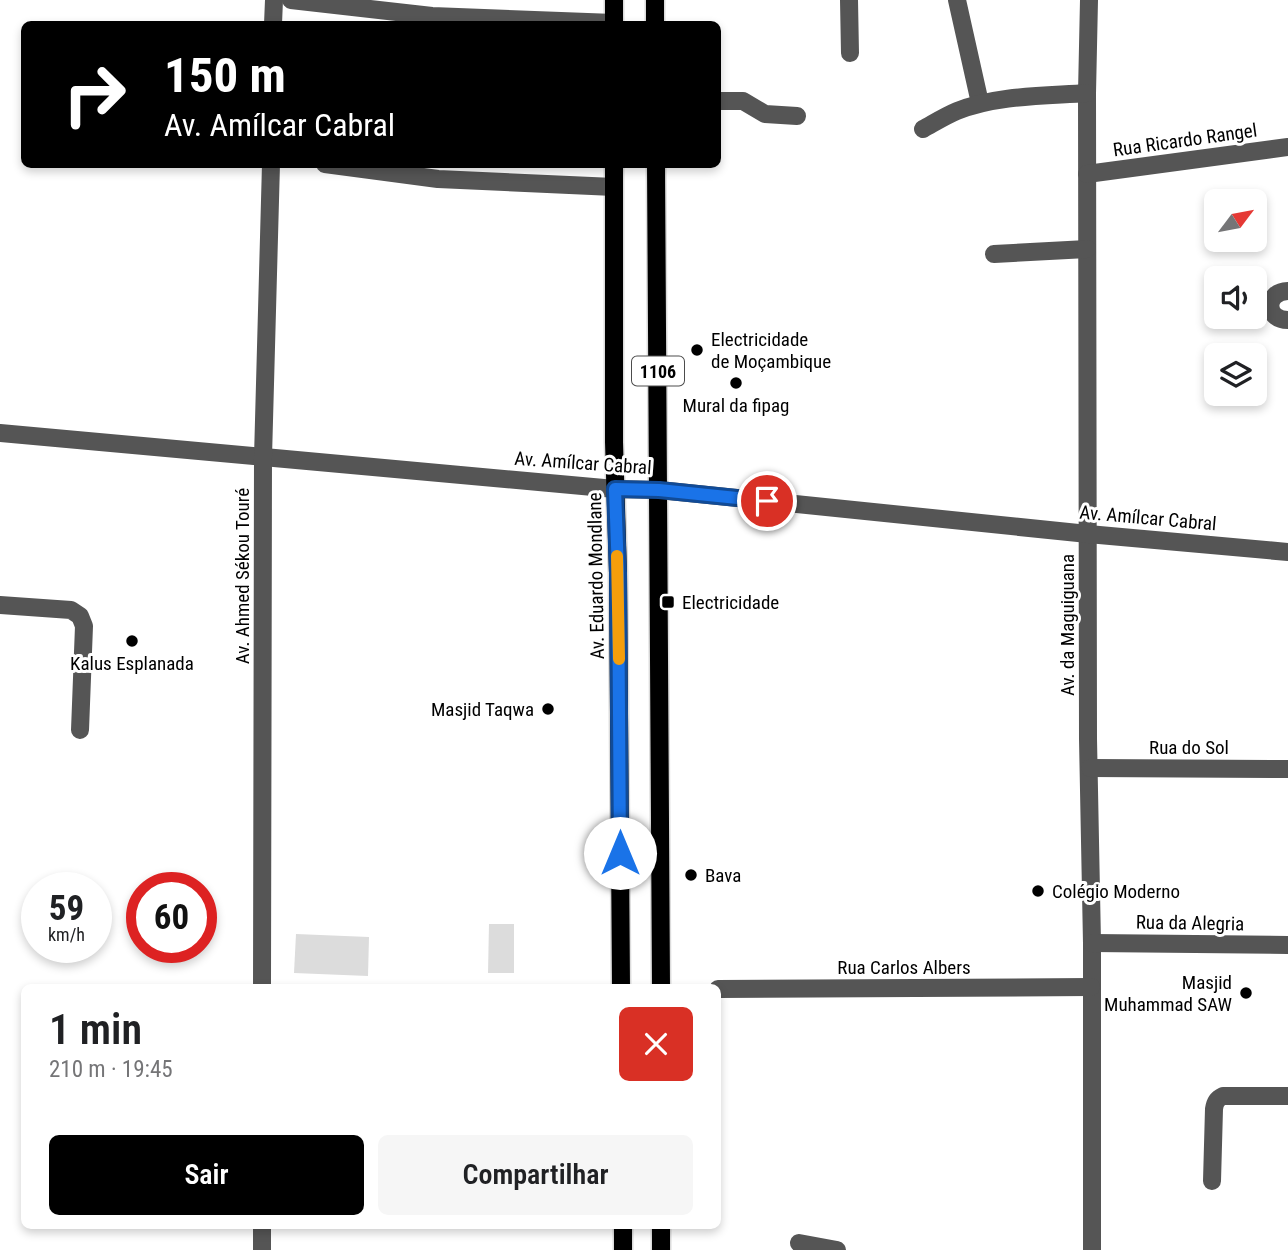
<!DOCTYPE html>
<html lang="pt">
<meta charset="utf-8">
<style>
body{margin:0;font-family:"Roboto Condensed",sans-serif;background:#f6f6f6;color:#202124;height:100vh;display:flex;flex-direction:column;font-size:26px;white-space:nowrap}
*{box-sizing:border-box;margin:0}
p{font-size:23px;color:#757577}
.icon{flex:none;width:38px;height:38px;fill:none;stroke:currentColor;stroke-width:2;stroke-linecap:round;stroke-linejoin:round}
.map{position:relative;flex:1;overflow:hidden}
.sheet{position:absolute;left:21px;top:984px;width:700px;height:245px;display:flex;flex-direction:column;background:#fff;border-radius:10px;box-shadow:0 4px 10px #0003}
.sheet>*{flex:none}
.guide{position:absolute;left:21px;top:21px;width:700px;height:147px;border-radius:10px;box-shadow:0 4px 10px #0003;background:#000;color:#fff;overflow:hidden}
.needle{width:46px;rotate:58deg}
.buttons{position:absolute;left:1204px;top:189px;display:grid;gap:14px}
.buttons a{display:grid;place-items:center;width:63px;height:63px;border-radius:10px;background:#fff;box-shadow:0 4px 10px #0003;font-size:35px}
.speed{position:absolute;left:21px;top:872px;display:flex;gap:14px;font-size:35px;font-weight:700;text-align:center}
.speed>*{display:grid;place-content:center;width:91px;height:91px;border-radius:50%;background:#fff;box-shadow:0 4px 10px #0003;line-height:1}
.speed small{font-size:18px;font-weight:400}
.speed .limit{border:10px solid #d22;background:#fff;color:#111}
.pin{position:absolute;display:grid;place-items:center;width:60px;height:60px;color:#fff;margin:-30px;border:4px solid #fff;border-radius:50%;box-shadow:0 2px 7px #0007}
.me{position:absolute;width:77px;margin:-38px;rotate:0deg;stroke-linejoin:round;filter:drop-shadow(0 0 5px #0008)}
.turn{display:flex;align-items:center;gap:24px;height:147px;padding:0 28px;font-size:32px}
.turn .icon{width:91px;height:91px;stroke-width:2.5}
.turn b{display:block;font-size:49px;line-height:60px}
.round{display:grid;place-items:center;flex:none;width:74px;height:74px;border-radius:10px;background:#f6f6f6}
.summary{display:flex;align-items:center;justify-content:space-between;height:119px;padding:0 28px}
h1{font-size:42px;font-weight:600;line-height:52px}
.primary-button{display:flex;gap:14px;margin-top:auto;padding:14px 28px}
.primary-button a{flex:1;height:80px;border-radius:10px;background:#000;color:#fff;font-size:28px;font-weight:600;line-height:80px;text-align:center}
.primary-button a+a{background:#f6f6f6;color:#202124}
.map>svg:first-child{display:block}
.park{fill:#dcdcdc}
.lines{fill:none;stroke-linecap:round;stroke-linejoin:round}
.major-casing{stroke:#dbdbdb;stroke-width:21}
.minor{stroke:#555;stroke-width:18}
.major{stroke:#000;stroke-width:18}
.route-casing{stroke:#114b97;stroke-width:18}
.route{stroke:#1a73e8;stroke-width:12}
.slow{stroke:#f59e0b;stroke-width:12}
.poi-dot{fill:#000;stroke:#fff;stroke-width:2.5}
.labels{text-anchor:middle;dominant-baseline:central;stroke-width:6;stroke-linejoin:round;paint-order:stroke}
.shield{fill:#fff;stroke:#4c4c4c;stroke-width:2}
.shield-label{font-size:18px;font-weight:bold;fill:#000}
.street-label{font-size:19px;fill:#000;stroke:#fff}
.poi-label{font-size:19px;fill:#000;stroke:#fff;text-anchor:start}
</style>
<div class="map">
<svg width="1288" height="1250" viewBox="0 0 1288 1250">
<rect width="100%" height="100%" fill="#fff"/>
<g class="park">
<polygon points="489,924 514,924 514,973 488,973"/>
<polygon points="296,934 369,937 368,976 294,973"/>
</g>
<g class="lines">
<defs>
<g id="major">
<polyline points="655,0 655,24"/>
<polyline points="614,24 614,0"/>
<polyline points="614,164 614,442 618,573 621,987"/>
<polyline points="656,164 661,987"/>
<polyline points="623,1225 623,1250"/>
<polyline points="661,1250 661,1225"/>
</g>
</defs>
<use href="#major" class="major-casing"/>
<g class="minor">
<polyline points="291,0 432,16 614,23"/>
<polyline points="849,0 850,53"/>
<polyline points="957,0 980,103"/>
<polyline points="1089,0 1087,93 1088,739 1092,943 1092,1250"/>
<polyline points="273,24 274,0"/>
<polyline points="718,101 743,101 765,114 797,116"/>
<path d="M923,129C934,123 945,116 957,111C997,95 1045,96 1087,93"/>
<polyline points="325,164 438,179 614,187"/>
<polyline points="1087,174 1288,147"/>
<polyline points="994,254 1087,249"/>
<path d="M1288,291C1264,292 1265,320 1288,320"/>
<polyline points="0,433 615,489 659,490 1088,534 1288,552"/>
<polyline points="0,605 71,610 80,616 84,626 80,730"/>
<polyline points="1090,768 1288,769"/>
<polyline points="1092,943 1288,945"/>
<polyline points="262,987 263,457 271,164"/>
<polyline points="718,989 1091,987"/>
<path d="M1212,1181L1214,1109C1215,1102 1217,1099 1223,1096H1288"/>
<polyline points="799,1243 837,1250"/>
<polyline points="262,1250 262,1225"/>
</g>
<use href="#major" class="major"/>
</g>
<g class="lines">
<defs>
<polyline id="route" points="620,853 618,573 615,489 659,490 767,501"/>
</defs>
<use href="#route" class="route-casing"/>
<use href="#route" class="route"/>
<polyline class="slow" points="617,556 619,659"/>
</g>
<g class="poi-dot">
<circle cx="697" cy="350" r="7"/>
<circle cx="736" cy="383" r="7"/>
<rect x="661" y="595" width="14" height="14" rx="3.5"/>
<circle cx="132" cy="641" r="7"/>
<circle cx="548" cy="709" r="7"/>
<circle cx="691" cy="875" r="7"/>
<circle cx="1038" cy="891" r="7"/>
<circle cx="1246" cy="993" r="7"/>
</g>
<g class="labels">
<rect class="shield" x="632" y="356.5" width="52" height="29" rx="5"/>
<g class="shield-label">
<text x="658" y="371">1106</text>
</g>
<g class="street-label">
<text transform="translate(1185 140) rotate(-8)">Rua Ricardo Rangel</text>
<text transform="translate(583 463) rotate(4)">Av. Amílcar Cabral</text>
<text transform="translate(1148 518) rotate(5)">Av. Amílcar Cabral</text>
<text transform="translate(242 576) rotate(-90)">Av. Ahmed Sékou Touré</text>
<text transform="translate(596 576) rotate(-91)">Av. Eduardo Mondlane</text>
<text transform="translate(1067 625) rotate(-90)">Av. da Maguiguana</text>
<text x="1189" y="747">Rua do Sol</text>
<text transform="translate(1190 923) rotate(1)">Rua da Alegria</text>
<text x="904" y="967">Rua Carlos Albers</text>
</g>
<g class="poi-label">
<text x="711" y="339">Electricidade<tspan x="711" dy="22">de Moçambique</tspan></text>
<text x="736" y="405" text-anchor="middle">Mural da fipag</text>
<text x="682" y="602">Electricidade</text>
<text x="132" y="663" text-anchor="middle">Kalus Esplanada</text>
<text x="534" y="709" text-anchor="end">Masjid Taqwa</text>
<text x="705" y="875">Bava</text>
<text x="1052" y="891">Colégio Moderno</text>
<text x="1232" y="982" text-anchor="end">Masjid<tspan x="1232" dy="22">Muhammad SAW</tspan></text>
</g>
</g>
</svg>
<div class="buttons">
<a><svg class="needle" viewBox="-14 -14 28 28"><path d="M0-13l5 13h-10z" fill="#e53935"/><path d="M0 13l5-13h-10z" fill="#757577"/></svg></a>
<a><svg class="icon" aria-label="sound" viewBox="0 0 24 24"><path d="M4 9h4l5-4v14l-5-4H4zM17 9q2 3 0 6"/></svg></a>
<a><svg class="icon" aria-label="layers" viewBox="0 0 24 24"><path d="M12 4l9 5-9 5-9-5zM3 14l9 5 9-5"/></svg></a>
</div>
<div class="speed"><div>59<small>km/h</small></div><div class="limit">60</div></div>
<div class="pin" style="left:767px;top:501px;background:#d93025"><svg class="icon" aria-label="arrive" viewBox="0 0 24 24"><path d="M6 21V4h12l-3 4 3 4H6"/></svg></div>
<svg class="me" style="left:620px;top:853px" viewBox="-20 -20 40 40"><circle r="19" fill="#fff"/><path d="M0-13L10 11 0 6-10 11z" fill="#1a73e8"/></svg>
<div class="guide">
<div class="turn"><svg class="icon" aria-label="right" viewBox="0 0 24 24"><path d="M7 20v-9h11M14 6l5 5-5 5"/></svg><div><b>150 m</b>Av. Amílcar Cabral</div></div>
</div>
<section class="sheet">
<div class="summary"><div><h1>1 min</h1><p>210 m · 19:45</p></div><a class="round" style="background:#d93025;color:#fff"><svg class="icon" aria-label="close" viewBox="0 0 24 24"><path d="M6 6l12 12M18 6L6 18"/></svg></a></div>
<div class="primary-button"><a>Sair</a><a>Compartilhar</a></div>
</section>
</div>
